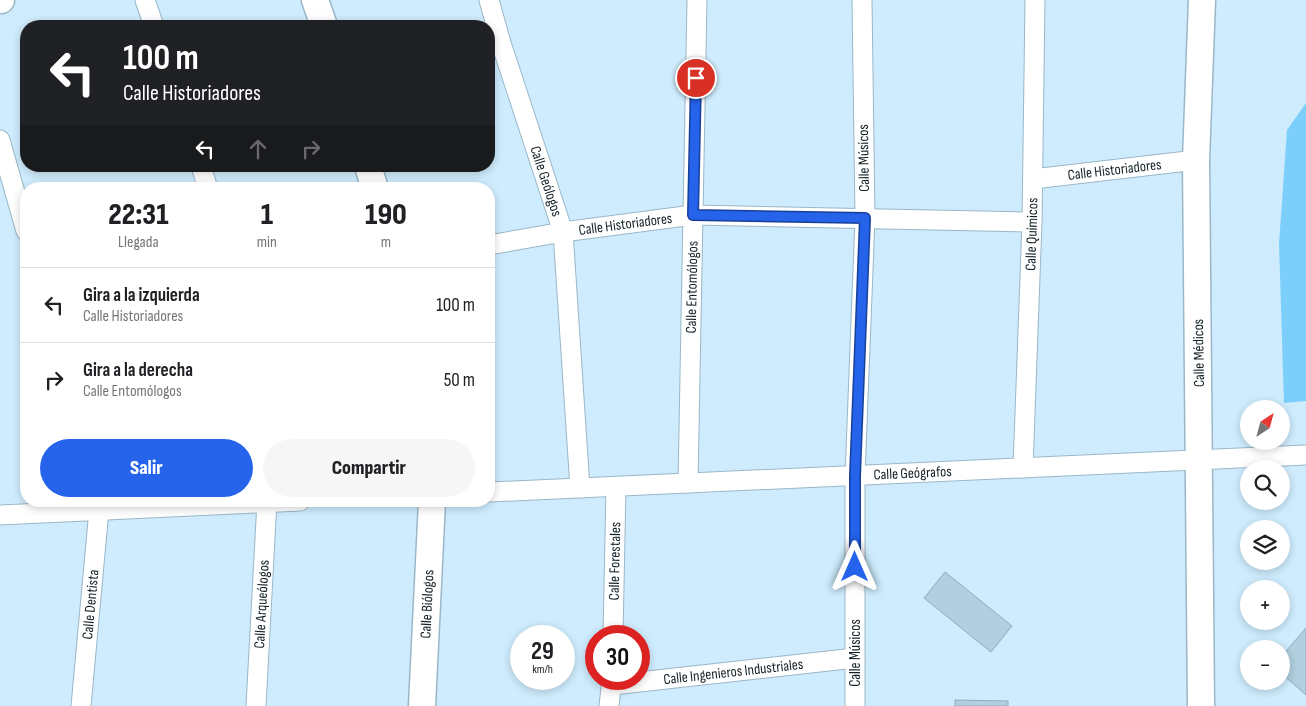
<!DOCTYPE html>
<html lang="es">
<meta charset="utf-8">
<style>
body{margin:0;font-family:"Sofia Sans Condensed",sans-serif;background:#f6f6f6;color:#202124;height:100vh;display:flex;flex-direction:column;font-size:19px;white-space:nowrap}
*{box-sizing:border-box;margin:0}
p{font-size:16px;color:#757577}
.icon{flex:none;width:28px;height:28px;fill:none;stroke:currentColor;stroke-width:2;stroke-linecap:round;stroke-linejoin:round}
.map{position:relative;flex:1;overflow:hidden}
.drawer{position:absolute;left:20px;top:182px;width:475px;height:325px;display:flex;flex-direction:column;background:#fff;border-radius:20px;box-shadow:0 2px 8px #0003}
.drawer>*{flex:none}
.guide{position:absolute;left:20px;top:20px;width:475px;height:152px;border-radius:20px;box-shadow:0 2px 8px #0003;background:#202124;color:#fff;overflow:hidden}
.needle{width:32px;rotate:36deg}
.buttons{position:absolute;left:1240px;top:400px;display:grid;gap:10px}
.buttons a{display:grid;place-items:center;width:50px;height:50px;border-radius:50%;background:#fff;box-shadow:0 2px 8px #0003;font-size:25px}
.speed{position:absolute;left:510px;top:625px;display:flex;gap:10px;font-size:25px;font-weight:700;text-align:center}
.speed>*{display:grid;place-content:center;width:65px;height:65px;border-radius:50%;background:#fff;box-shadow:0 2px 8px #0003;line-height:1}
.speed small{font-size:12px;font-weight:400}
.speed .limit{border:8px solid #d22;background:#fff;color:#111}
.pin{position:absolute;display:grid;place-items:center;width:42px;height:42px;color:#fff;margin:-21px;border:2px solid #fff;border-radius:50%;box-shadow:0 1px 5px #0007}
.me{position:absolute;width:55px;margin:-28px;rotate:0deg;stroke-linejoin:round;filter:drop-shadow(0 0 4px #0008)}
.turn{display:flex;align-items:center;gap:18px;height:105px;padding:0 20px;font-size:22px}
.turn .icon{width:65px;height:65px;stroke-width:2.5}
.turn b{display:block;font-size:35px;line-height:42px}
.lanes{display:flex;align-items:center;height:48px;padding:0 20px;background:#0003;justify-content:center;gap:25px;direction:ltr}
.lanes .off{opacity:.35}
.eta{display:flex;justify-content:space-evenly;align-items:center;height:85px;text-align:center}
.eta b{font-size:30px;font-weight:800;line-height:35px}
.button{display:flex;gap:10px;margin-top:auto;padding:10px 20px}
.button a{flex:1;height:58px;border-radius:30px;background:#2563eb;color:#fff;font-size:20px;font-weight:800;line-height:58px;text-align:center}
.button a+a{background:#f6f6f6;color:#202124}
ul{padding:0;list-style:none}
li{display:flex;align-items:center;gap:15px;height:75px;padding:0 20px;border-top:1px solid #e0e0e0}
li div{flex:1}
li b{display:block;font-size:19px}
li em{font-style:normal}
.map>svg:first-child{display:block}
.green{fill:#7ccffa}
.building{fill:#b1cfdf;stroke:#8facbc}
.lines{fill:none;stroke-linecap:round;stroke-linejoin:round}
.street-casing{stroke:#9ab7c7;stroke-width:21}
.secondary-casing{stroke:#9ab7c7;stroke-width:29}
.street{stroke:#fff;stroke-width:19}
.secondary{stroke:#fff;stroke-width:26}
.route-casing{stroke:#184099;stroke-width:12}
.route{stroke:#2563eb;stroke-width:9}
.labels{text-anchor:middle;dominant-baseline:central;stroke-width:4;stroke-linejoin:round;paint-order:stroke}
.street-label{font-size:15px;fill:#142026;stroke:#fff}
</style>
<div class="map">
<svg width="1306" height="706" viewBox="0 0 1306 706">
<rect width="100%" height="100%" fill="#ceecfd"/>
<polygon class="green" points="1306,103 1306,401 1284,403 1279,244 1287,130"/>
<g class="building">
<polygon points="945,572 1012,626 991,652 924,598"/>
<polygon points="1306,628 1306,695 1281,673 1281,657"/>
<polygon points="955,700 1008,701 1008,706 955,706"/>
</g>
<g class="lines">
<defs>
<g id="street">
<polyline points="145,0 154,26"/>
<path id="s1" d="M489,0L501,43L563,232L580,488"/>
<polyline points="0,140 26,231"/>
<polyline points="201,166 208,189"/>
<path id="s2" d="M1033,179L1196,160"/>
<path id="s3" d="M489,245L563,232L693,215L1032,222"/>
<path id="s4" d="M1023,468L1032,222L1035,0"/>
<path id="s5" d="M688,483L697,0"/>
<path id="s6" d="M489,492L1306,455"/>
<polyline points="0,515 300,501"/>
<path id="s7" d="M613,636L616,487"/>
<path id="s8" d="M612,685L855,658"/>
<path id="s9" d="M81,706L99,510L97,501"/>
<path id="s10" d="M256,706L267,501"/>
<polyline points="609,706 612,679"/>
<polyline points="855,706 855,476 865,218 862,0"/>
</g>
<g id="secondary">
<polyline points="0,0 1,0"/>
<polyline points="315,0 324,26"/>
<polyline points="368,166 375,189"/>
<path id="s11" d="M422,706L432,501"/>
<polyline points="1201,706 1196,160 1202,0"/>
</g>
</defs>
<use href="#street" class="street-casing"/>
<use href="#secondary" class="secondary-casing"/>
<use href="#street" class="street"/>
<use href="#secondary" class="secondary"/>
</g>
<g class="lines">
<defs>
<polyline id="route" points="696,78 693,215 865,218 855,476 855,567"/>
</defs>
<use href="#route" class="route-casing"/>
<use href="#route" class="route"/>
</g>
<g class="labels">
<g class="street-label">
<text transform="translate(864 158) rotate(-91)">Calle Músicos</text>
<text stroke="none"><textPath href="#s2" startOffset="82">Calle Historiadores</textPath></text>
<text stroke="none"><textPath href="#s1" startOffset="190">Calle Geólogos</textPath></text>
<text stroke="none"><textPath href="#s3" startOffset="138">Calle Historiadores</textPath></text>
<text stroke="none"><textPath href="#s4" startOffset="234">Calle Químicos</textPath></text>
<text stroke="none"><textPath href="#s5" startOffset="196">Calle Entomólogos</textPath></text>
<text transform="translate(1199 353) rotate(-91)">Calle Médicos</text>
<text stroke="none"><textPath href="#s6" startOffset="424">Calle Geógrafos</textPath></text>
<text stroke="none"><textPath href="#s7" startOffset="75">Calle Forestales</textPath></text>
<text stroke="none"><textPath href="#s9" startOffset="102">Calle Dentista</textPath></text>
<text stroke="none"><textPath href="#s10" startOffset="102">Calle Arqueólogos</textPath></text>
<text stroke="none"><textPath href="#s11" startOffset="102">Calle Biólogos</textPath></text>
<text transform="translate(855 653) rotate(-90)">Calle Músicos</text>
<text stroke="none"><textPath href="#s8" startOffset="122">Calle Ingenieros Industriales</textPath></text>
</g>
</g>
</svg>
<div class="buttons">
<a><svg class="needle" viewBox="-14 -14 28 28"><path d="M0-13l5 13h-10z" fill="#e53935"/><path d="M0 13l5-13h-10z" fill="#757577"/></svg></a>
<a><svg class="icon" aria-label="search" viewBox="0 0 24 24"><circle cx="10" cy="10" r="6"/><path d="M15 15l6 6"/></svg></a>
<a><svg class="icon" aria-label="layers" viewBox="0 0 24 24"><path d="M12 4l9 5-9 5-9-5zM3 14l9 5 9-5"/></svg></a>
<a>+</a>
<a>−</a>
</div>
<div class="speed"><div>29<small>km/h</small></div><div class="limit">30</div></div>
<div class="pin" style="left:696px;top:78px;background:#d93025"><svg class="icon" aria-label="arrive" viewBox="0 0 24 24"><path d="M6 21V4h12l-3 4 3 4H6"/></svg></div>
<svg class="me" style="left:855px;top:567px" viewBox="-20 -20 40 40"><path d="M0-17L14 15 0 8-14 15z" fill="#2563eb" stroke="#fff" stroke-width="4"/></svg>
<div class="guide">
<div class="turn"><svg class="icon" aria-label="left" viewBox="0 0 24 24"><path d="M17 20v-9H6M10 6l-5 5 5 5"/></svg><div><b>100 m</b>Calle Historiadores</div></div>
<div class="lanes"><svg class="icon" aria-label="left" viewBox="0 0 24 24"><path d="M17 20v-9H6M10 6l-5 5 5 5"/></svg><svg class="icon off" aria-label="ahead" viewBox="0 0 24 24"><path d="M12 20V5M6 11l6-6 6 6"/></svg><svg class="icon off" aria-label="right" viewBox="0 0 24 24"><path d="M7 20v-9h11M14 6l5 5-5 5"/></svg></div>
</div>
<section class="drawer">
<div class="eta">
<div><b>22:31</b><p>Llegada</p></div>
<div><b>1</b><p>min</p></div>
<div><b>190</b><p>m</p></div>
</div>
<ul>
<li><svg class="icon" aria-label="left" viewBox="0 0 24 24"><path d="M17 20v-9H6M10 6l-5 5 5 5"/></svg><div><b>Gira a la izquierda</b><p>Calle Historiadores</p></div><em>100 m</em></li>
<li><svg class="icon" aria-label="right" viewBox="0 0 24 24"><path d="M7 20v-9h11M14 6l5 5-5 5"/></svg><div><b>Gira a la derecha</b><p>Calle Entomólogos</p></div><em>50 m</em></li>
</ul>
<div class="button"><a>Salir</a><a>Compartir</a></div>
</section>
</div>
